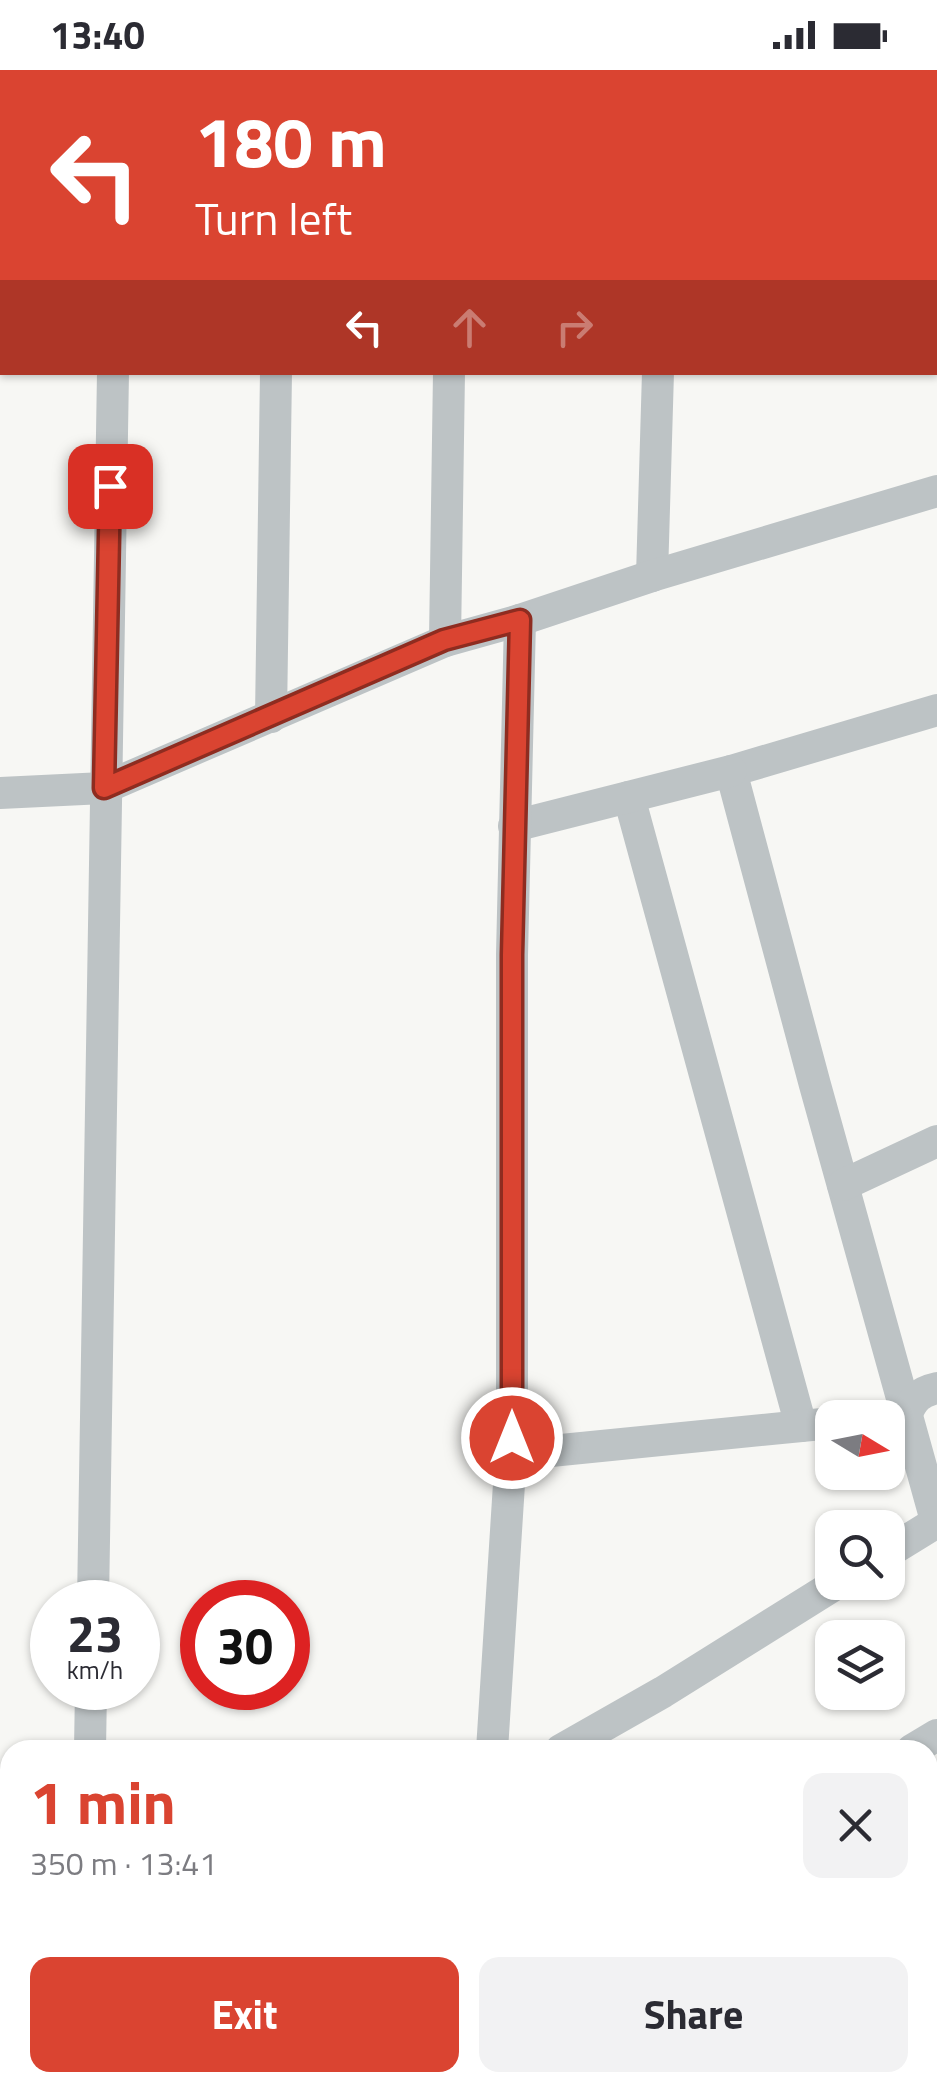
<!DOCTYPE html>
<meta charset="utf-8">
<style>
body{margin:0;font-family:"Titillium Web",sans-serif;background:#f2f2f3;color:#2b2b33;height:100vh;display:flex;flex-direction:column;font-size:38px;white-space:nowrap}
*{box-sizing:border-box;margin:0}
p{font-size:32px;color:#7c7c81}
.icon{flex:none;width:55px;height:55px;fill:none;stroke:currentColor;stroke-width:2;stroke-linecap:round;stroke-linejoin:round}
.map{position:relative;flex:1;overflow:hidden}
.side{position:absolute;left:0px;top:1670px;width:938px;height:352px;display:flex;flex-direction:column;background:#fff;border-radius:30px 30px 0 0;box-shadow:0 2px 8px #0004}
.side>*{flex:none}
.hud{position:absolute;left:0px;top:0px;width:938px;height:305px;box-shadow:0 2px 8px #0004;background:#da4431;color:#fff;overflow:hidden}
.needle{width:65px;rotate:100deg}
.tools{position:absolute;left:815px;top:1330px;display:grid;gap:20px}
.tools a{display:grid;place-items:center;width:90px;height:90px;border-radius:20px;background:#fff;box-shadow:0 2px 8px #0004;font-size:50px}
.speed{position:absolute;left:30px;top:1510px;display:flex;gap:20px;font-size:50px;font-weight:700;text-align:center}
.speed>*{display:grid;place-content:center;width:130px;height:130px;border-radius:50%;background:#fff;box-shadow:0 2px 8px #0004;line-height:1}
.speed small{font-size:25px;font-weight:400}
.speed .limit{border:15px solid #d22;background:#fff;color:#111}
.pin{position:absolute;display:grid;place-items:center;width:85px;height:85px;color:#fff;margin:-42px;border-radius:20px;box-shadow:0 5px 15px #0006}
.me{position:absolute;width:110px;margin:-55px;rotate:0deg;stroke-linejoin:round;filter:drop-shadow(0 0 8px #0008)}
.turn{display:flex;align-items:center;gap:35px;height:210px;padding:0 30px;font-size:45px}
.turn .icon{width:130px;height:130px;stroke-width:2.5}
.turn b{display:block;font-size:70px;line-height:85px}
.lanes{display:flex;align-items:center;height:95px;padding:0 30px;background:#0003;justify-content:center;gap:50px;direction:ltr}
.lanes .off{opacity:.35}
.round{display:grid;place-items:center;flex:none;width:105px;height:105px;border-radius:20px;background:#f2f2f3}
.head{display:flex;align-items:center;justify-content:space-between;height:170px;padding:0 30px}
h1{font-size:60px;font-weight:700;line-height:75px;color:#da4431}
.cta{display:flex;gap:20px;margin-top:auto;padding:20px 30px}
.cta a{flex:1;height:115px;border-radius:20px;background:#da4431;color:#fff;font-size:40px;font-weight:700;line-height:115px;text-align:center}
.cta a+a{background:#f2f2f3;color:#2b2b33}
.status{display:flex;justify-content:space-between;align-items:center;height:70px;padding:0 50px;background:#fff;direction:ltr}
.status svg{height:28px;fill:currentColor}
.map>svg:first-child{display:block}
.lines{fill:none;stroke-linecap:round;stroke-linejoin:round}
.minor{stroke:#bdc3c5;stroke-width:32}
.route-casing{stroke:#8e2c20;stroke-width:25}
.route{stroke:#da4431;stroke-width:18}
</style>
<div class="status"><b>13:40</b><svg viewBox="0 0 49 12"><path d="M0 12V9h3v3zM5 12V6h3v6zM10 12V3h3v9zM15 12V0h3v12zM26 1h20v11H26zM47 4h2v5h-2z"/></svg></div>
<div class="map">
<svg width="937" height="2022" viewBox="0 0 937 2022">
<rect width="100%" height="100%" fill="#f7f7f4"/>
<g class="lines">
<g class="minor">
<polyline points="281,2 281,0"/>
<polyline points="453,2 453,0"/>
<polyline points="666,2 666,0"/>
<polyline points="652,506 658,302"/>
<polyline points="445,571 449,302"/>
<polyline points="937,640 731,701 815,1015 937,1454"/>
<polyline points="271,647 276,302"/>
<polyline points="0,723 104,718 445,571 520,550 652,506 937,421"/>
<polyline points="629,727 801,1356"/>
<polyline points="514,756 731,701"/>
<polyline points="843,1115 937,1071"/>
<path d="M894,1347L906,1345C913,1329 919,1322 937,1318"/>
<polyline points="511,1385 832,1353"/>
<polyline points="888,1482 937,1452"/>
<polyline points="93,1532 113,302"/>
<polyline points="90,1680 91,1618"/>
<polyline points="492,1680 512,1367 512,885 520,550"/>
<polyline points="561,1680 663,1622 839,1512"/>
<polyline points="912,1680 937,1665"/>
<polyline points="928,1863 937,1863"/>
<polyline points="0,1925 10,1929"/>
<polyline points="458,2012 458,2022"/>
<polyline points="630,2012 631,2022"/>
<polyline points="235,2022 235,2012"/>
<polyline points="781,2022 781,2012"/>
</g>
</g>
<g class="lines">
<defs>
<polyline id="route" points="110,416 104,718 444,570 520,550 512,885 512,1368"/>
</defs>
<use href="#route" class="route-casing"/>
<use href="#route" class="route"/>
</g>
</svg>
<div class="tools">
<a><svg class="needle" viewBox="-14 -14 28 28"><path d="M0-13l5 13h-10z" fill="#e53935"/><path d="M0 13l5-13h-10z" fill="#7c7c81"/></svg></a>
<a><svg class="icon" aria-label="search" viewBox="0 0 24 24"><circle cx="10" cy="10" r="6"/><path d="M15 15l6 6"/></svg></a>
<a><svg class="icon" aria-label="layers" viewBox="0 0 24 24"><path d="M12 4l9 5-9 5-9-5zM3 14l9 5 9-5"/></svg></a>
</div>
<div class="speed"><div>23<small>km/h</small></div><div class="limit">30</div></div>
<div class="pin" style="left:110px;top:416px;background:#d93025"><svg class="icon" aria-label="arrive" viewBox="0 0 24 24"><path d="M6 21V4h12l-3 4 3 4H6"/></svg></div>
<svg class="me" style="left:512px;top:1368px" viewBox="-20 -20 40 40"><circle r="17" fill="#da4431" stroke="#fff" stroke-width="3"/><path d="M0-11L8 9 0 5-8 9z" fill="#fff"/></svg>
<div class="hud">
<div class="turn"><svg class="icon" aria-label="left" viewBox="0 0 24 24"><path d="M17 20v-9H6M10 6l-5 5 5 5"/></svg><div><b>180 m</b>Turn left</div></div>
<div class="lanes"><svg class="icon" aria-label="left" viewBox="0 0 24 24"><path d="M17 20v-9H6M10 6l-5 5 5 5"/></svg><svg class="icon off" aria-label="ahead" viewBox="0 0 24 24"><path d="M12 20V5M6 11l6-6 6 6"/></svg><svg class="icon off" aria-label="right" viewBox="0 0 24 24"><path d="M7 20v-9h11M14 6l5 5-5 5"/></svg></div>
</div>
<section class="side">
<div class="head"><div><h1>1 min</h1><p>350 m · 13:41</p></div><a class="round"><svg class="icon" aria-label="close" viewBox="0 0 24 24"><path d="M6 6l12 12M18 6L6 18"/></svg></a></div>
<div class="cta"><a>Exit</a><a>Share</a></div>
</section>
</div>
